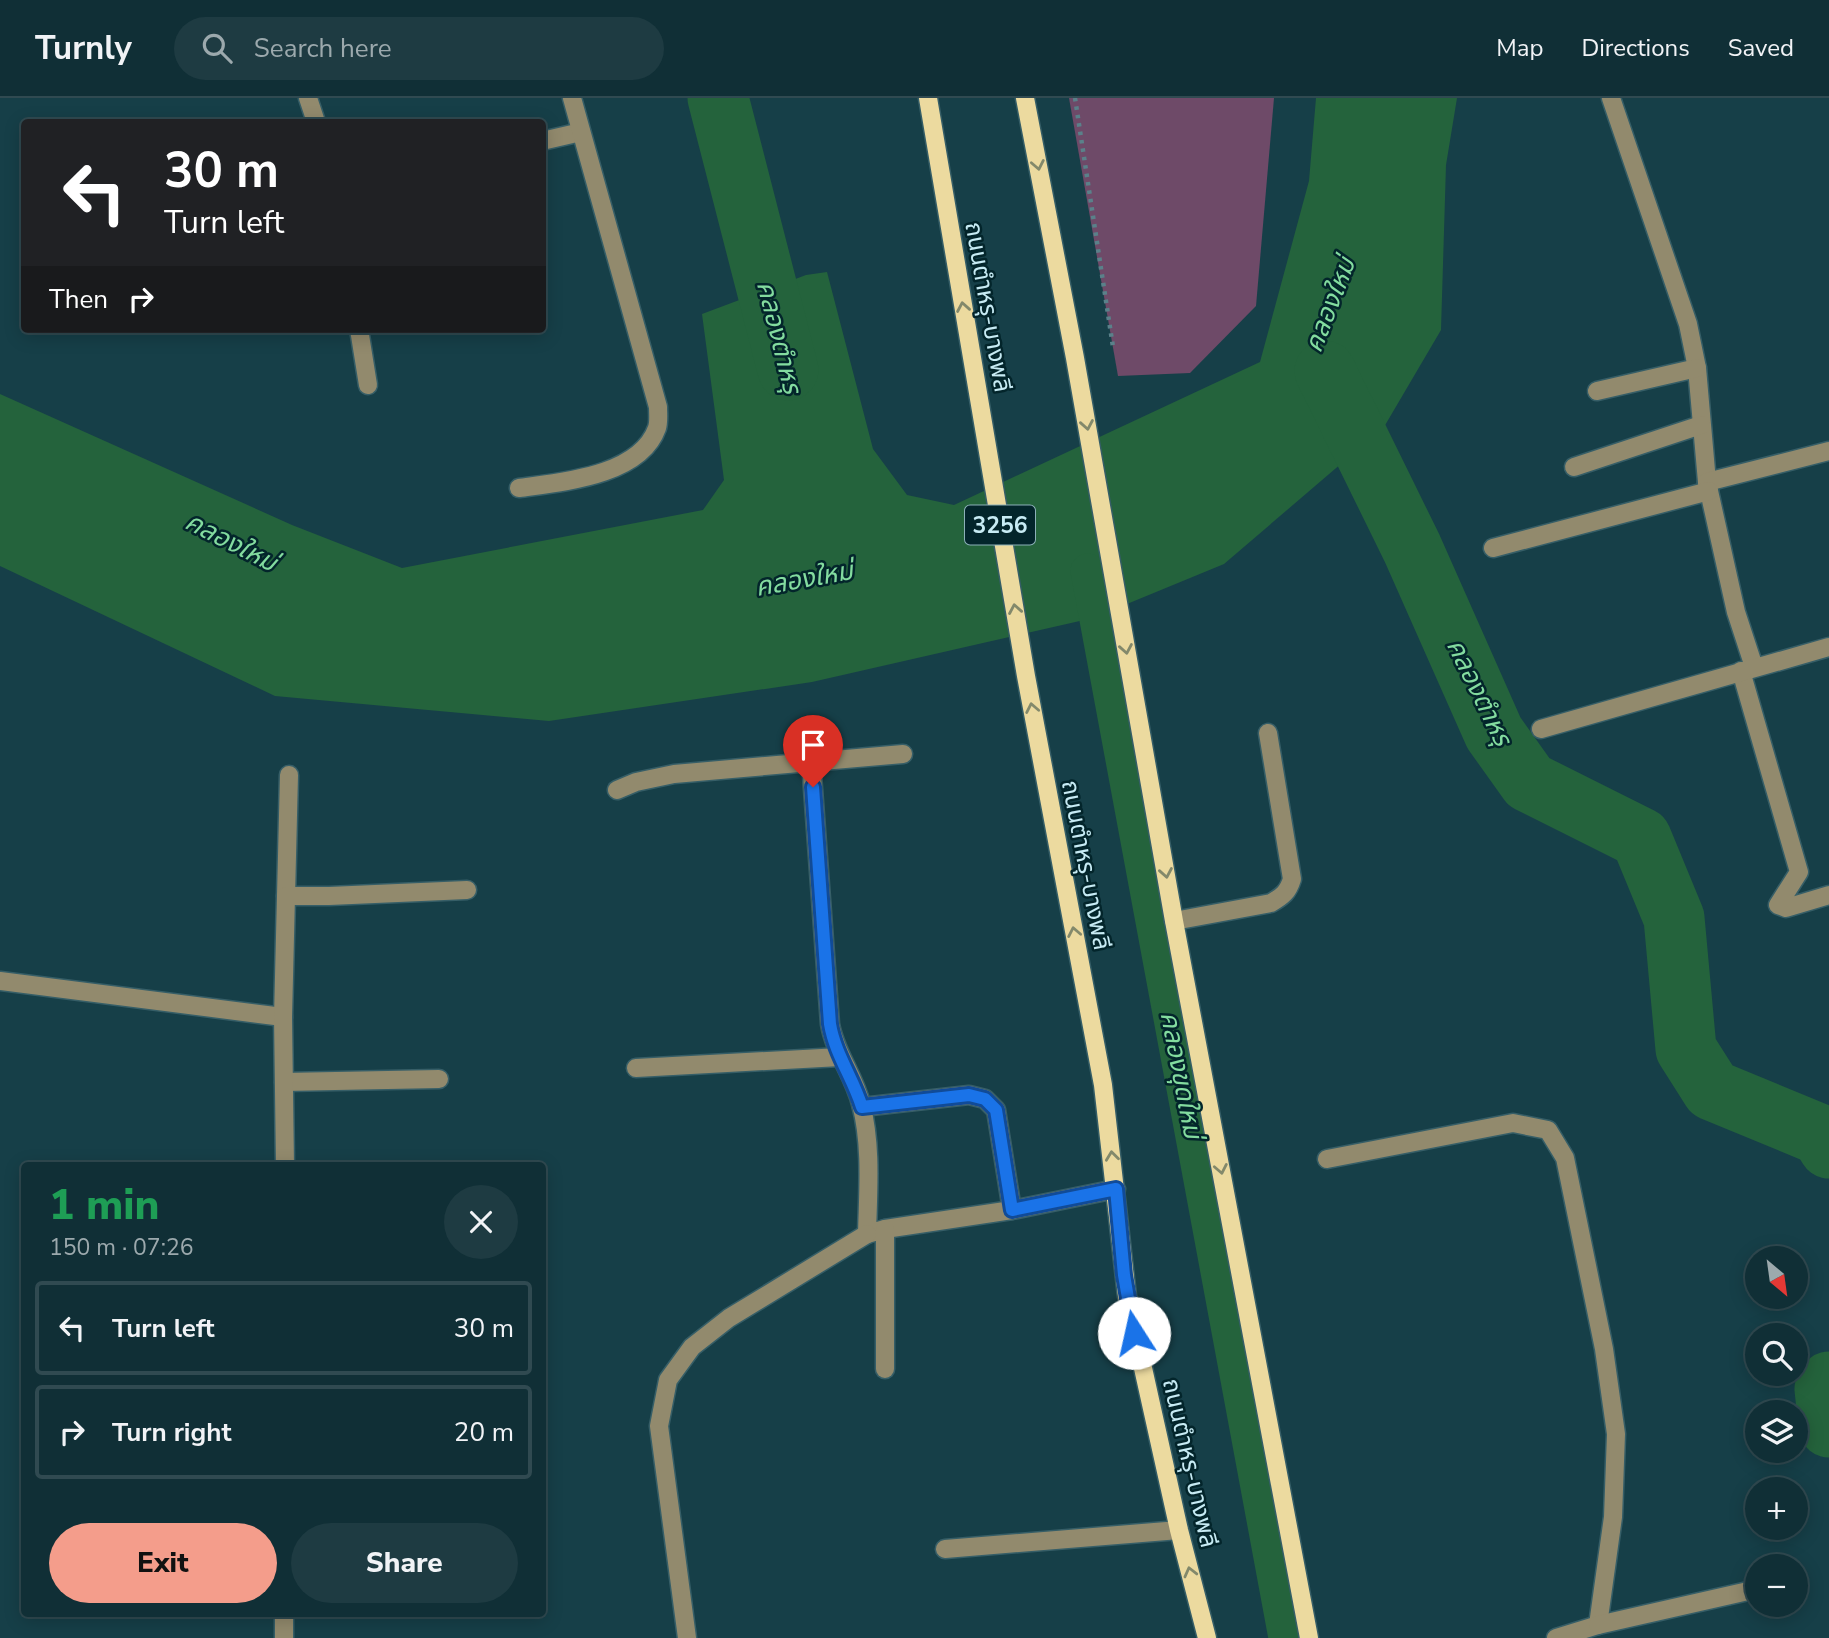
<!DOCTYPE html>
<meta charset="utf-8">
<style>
body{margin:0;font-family:"Nunito Sans","Noto Sans Thai",sans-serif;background:#1e3b42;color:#f1f3f6;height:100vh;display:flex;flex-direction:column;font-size:26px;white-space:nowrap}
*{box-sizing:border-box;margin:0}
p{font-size:23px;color:#9ca9ad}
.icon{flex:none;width:38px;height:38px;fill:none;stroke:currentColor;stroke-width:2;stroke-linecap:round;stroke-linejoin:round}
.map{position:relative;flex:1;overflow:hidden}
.details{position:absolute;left:21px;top:1064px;width:525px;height:455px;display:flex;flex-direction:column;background:#102f36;border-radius:7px;box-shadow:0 4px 18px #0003,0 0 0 2px #304a51}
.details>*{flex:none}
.top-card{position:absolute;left:21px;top:21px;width:525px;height:214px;border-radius:7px;box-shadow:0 4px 18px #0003,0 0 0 2px #304a51;background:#202124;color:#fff;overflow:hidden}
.needle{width:46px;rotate:151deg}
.buttons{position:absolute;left:1745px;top:1148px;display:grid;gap:14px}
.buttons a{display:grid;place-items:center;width:63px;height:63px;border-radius:50%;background:#102f36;box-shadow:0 4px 18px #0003,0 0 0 2px #304a51;font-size:35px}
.pin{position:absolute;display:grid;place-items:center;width:60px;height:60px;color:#fff;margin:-72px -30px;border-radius:50% 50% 50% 0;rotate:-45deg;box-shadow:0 0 7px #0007}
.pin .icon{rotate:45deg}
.me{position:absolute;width:77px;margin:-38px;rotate:350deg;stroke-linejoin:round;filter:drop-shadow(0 0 5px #0008)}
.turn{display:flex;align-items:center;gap:24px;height:147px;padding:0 28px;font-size:32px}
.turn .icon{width:91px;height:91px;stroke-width:2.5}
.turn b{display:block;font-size:49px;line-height:60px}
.then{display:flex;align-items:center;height:66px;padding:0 28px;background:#0003;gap:14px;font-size:26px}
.round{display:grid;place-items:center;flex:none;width:74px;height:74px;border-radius:37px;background:#1e3b42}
.headline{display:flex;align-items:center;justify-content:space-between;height:119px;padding:0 28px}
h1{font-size:42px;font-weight:800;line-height:52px;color:#1e9e55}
.primary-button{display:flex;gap:14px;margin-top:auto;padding:14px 28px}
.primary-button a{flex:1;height:80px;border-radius:42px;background:#f49d8b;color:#111;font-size:28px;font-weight:800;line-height:80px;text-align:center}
.primary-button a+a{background:#1e3b42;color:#f1f3f6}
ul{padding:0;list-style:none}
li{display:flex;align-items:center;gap:21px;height:94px;margin:0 14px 10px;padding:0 14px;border:4px solid #304a51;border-radius:7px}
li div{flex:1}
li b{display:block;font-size:26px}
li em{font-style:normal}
header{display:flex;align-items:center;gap:42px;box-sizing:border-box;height:98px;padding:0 35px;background:#102f36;border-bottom:2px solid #304a51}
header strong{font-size:33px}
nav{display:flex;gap:38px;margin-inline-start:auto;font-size:24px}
.search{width:490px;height:63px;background:#1e3b42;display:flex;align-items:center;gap:18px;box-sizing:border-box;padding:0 24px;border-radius:38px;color:#9ca9ad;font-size:26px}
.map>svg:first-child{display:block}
.green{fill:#6e4a68}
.water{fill:#24633c}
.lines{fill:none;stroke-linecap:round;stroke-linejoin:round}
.canal{stroke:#24633c;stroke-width:35}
.river{stroke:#24633c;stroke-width:61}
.minor-casing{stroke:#365e67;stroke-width:21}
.major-casing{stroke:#365e67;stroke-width:21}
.path{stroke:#5a818a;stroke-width:4.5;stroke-dasharray:3.5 5;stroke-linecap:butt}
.minor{stroke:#928a6d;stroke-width:18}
.major{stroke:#ecda9f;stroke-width:18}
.oneway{stroke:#83896b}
.route-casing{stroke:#114b97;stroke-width:18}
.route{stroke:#1a73e8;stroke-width:12}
.labels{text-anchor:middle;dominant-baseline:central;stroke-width:5;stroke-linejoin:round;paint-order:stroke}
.shield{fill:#03252b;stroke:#8cb0b8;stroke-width:2}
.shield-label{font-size:23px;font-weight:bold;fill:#c7ebf4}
.street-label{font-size:24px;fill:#c7ebf4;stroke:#03252b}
.water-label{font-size:26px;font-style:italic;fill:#83dc9f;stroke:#03252b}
</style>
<header>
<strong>Turnly</strong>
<div class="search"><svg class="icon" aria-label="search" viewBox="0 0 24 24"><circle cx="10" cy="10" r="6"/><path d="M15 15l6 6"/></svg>Search here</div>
<nav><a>Map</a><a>Directions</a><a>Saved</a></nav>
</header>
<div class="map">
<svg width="1829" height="1540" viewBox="0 0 1829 1540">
<rect width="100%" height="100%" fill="#163f48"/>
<polygon class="green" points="1069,0 1274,0 1256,208 1190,275 1118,278"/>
<polygon class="water" points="1316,0 1457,0 1446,67 1441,232 1384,329 1224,466 1093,520 812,584 549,623 275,598 0,468 0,296 292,427 402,470 703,412 724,382 702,216 806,177 827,174 873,351 907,397 954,407 1260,264 1309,83"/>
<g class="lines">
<polyline class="canal" points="1088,473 1286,1540"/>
<g class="river">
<polyline points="718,0 788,272"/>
<polyline points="1325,273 1412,450 1494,635 1529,684 1641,740 1674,820 1686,951 1712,992 1821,1037 1829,1050"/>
<polyline points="1829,1284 1825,1291 1829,1329"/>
</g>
<defs>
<g id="minor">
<polyline points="308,0 316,24"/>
<polyline points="1611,0 1688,226 1697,270 1707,384 1736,514 1754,569"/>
<polyline points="542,43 581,34"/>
<polyline points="359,231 368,287"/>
<polyline points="1597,293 1697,270"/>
<polyline points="1574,369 1701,327"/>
<polyline points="1707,384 1829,353"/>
<path d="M519,390C562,384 640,378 657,330C659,324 658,316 658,309L572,0"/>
<polyline points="1493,450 1709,393"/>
<polyline points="1741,573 1799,774 1778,807 1786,810 1829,797"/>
<polyline points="1541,631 1829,549"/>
<path d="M811,663L830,926C835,955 854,977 861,1006C872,1048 868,1094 867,1136L885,1131L1012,1112L1116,1091"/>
<polyline points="617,692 636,684 674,676 903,656"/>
<polyline points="286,798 289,677"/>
<path d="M1174,823L1271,805C1283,798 1288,794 1292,781L1268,635"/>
<polyline points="0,883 283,919"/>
<polyline points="636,970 840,959"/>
<polyline points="284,984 439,981"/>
<polyline points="862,1009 969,997 985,1001 996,1012 1012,1112"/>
<polyline points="1327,1061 1513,1025 1548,1032 1565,1060 1604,1251 1616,1336 1613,1419 1598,1527 1556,1540"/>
<polyline points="285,1068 283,919 286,798 329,798 467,792"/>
<polyline points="885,1131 885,1271"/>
<polyline points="945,1451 1179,1432"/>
<polyline points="1598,1527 1757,1491"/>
<polyline points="284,1540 284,1516"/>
<polyline points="687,1540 659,1328 668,1282 692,1249 729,1220 867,1136"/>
</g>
<g id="major">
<polyline points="928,0 1026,578 1103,987 1127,1198 1179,1432 1207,1540"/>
<polyline points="1025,0 1075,260 1174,823 1309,1540"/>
</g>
</defs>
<use href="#minor" class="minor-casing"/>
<use href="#major" class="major-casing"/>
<polyline class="path" points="1075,0 1113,249"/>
<use href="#minor" class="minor"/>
<use href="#major" class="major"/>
</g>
<defs><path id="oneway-chevron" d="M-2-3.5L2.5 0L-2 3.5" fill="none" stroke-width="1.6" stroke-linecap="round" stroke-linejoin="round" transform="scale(1.75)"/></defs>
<g class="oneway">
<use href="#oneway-chevron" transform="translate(1038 67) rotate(79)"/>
<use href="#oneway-chevron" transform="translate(963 209) rotate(-100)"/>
<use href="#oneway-chevron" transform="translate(1087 327) rotate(80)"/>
<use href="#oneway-chevron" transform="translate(1015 511) rotate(-100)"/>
<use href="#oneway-chevron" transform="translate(1126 551) rotate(80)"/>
<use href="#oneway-chevron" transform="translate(1032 610) rotate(-101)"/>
<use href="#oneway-chevron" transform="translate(1166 775) rotate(80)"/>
<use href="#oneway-chevron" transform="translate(1074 834) rotate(-101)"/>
<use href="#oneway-chevron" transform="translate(1112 1058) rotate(-97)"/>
<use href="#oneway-chevron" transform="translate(1221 1071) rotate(79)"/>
<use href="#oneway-chevron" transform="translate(1190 1474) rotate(-104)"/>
</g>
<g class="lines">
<defs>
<path id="route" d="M813,689L830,926C835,956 853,980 862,1009L969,997L985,1001L996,1012L1012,1112L1116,1091L1124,1177L1134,1235"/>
</defs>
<use href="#route" class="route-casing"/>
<use href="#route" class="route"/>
</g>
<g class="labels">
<rect class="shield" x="965" y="407.5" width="70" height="39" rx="5"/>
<g class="shield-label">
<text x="1000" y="427">3256</text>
</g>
<g class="street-label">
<text transform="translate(988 209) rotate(80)">ถนนตำหรุ-บางพลี</text>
<text transform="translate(1086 767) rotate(79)">ถนนตำหรุ-บางพลี</text>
<text transform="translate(1190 1365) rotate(77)">ถนนตำหรุ-บางพลี</text>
</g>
<g class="water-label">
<text transform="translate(1330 207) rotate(-69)">คลองใหม่</text>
<text transform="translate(779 239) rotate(76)">คลองตำหรุ</text>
<text transform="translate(231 444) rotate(27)">คลองใหม่</text>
<text transform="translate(804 481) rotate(-10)">คลองใหม่</text>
<text transform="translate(1479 594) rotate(64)">คลองตำหรุ</text>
<text transform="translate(1181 977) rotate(79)">คลองขุดใหม่</text>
</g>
</g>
</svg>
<div class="buttons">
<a><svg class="needle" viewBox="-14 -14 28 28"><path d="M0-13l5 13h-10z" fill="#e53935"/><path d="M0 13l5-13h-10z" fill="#9ca9ad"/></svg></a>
<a><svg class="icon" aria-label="search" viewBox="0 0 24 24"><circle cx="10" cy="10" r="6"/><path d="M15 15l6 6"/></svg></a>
<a><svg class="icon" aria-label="layers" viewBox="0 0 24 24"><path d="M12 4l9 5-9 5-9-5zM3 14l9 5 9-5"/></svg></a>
<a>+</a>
<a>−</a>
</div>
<div class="pin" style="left:813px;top:689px;background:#d93025"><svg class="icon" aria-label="arrive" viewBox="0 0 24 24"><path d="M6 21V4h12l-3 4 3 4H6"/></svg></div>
<svg class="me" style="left:1134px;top:1235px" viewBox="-20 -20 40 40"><circle r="19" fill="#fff"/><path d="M0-13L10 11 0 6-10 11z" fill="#1a73e8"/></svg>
<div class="top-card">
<div class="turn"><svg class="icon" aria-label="left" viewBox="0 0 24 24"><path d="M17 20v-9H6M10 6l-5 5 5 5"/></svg><div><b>30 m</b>Turn left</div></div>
<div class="then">Then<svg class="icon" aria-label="right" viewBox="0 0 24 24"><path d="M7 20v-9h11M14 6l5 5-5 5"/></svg></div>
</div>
<section class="details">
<div class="headline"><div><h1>1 min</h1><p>150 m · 07:26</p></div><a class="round"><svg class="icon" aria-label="close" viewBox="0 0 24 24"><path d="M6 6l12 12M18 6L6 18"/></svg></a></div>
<ul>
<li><svg class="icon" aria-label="left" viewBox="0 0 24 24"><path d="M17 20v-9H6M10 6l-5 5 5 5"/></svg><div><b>Turn left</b></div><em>30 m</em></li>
<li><svg class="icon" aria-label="right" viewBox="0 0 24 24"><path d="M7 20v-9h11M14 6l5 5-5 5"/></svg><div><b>Turn right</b></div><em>20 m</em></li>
</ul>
<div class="primary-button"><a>Exit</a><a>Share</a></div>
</section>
</div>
